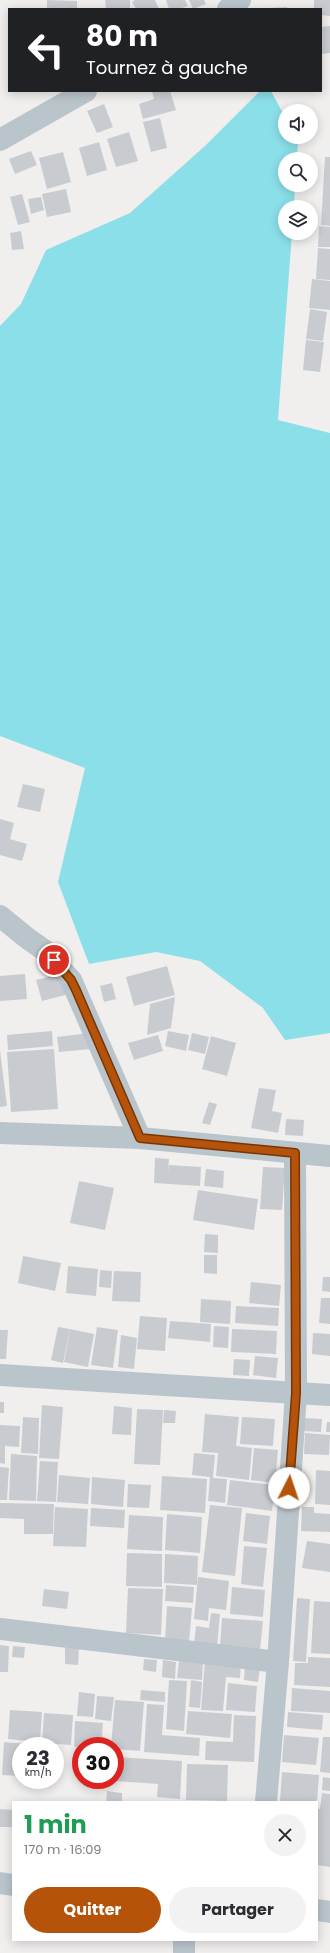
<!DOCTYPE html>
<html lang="fr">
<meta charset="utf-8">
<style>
body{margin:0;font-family:Poppins,sans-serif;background:#f2f2f3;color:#2b2b33;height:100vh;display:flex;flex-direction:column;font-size:15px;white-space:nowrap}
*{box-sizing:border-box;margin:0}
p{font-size:13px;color:#7c7c81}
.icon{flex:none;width:22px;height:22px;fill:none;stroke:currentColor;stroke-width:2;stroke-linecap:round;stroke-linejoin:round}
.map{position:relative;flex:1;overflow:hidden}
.drawer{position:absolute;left:12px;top:1801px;width:306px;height:140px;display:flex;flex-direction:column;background:#fff;border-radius:0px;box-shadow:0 2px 10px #0003}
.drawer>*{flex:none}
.hud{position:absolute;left:8px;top:8px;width:314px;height:84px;border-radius:0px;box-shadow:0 2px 10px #0003;background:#202124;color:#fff;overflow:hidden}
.buttons{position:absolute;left:278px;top:104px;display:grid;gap:8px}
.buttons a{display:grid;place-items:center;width:40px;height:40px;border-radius:50%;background:#fff;box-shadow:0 2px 10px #0003;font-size:20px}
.speed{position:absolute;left:12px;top:1737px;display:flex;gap:8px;font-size:20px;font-weight:700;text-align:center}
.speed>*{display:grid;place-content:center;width:52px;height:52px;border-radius:50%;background:#fff;box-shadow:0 2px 10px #0003;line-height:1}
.speed small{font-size:10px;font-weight:400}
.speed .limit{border:6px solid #d22;background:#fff;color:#111}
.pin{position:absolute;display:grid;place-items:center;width:34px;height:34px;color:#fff;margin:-17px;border:2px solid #fff;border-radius:50%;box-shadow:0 1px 4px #0007}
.me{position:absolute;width:44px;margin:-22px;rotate:4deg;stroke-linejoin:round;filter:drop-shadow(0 0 3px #0008)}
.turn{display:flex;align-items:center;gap:14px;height:84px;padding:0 12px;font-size:18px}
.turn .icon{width:52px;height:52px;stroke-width:2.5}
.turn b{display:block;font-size:28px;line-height:34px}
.round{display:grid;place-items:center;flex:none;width:42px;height:42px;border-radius:21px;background:#f2f2f3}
.overview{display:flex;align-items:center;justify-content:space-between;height:68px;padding:0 12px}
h1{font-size:24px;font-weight:700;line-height:30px;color:#1e9e55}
.action{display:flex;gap:8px;margin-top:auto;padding:8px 12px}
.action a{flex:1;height:46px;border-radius:24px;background:#b45309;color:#fff;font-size:16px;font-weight:700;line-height:46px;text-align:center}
.action a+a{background:#f2f2f3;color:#2b2b33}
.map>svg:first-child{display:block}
.water{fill:#8bdfe9}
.building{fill:#c8ccd1}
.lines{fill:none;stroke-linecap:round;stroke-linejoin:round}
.minor{stroke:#bac4cb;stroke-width:22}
.route-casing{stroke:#753606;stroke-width:10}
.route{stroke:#b45309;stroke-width:7}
</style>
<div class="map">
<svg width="330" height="1953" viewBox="0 0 330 1953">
<rect width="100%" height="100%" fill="#f1eeee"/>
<polygon class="water" points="260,91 271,91 285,117 285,137 297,137 298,140 297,159 285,159 285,185 295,185 294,207 285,207 285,233 292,233 278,420 330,433 330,1033 285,1040 263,1008 200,961 156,952 89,964 58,882 85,768 0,736 0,326 21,304 46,250 130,213 206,145"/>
<g class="building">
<polygon points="47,0 77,1 77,9 47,9"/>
<polygon points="105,0 130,0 130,9 106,9"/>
<polygon points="135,0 155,0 159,9 136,9 132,2"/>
<polygon points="166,0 185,0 188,6 179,9 169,9"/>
<polygon points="189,0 204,0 206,4 193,9"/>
<polygon points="314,0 330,0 330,16 321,15 321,9 314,9"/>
<polygon points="287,7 287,9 269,9 269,8"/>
<polygon points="330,26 330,53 321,54 321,27"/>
<polygon points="152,91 170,91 176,110 143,119 139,104 154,99"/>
<polygon points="104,104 113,127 97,133 87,111"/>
<polygon points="160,118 167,148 151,152 143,122"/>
<polygon points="129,132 138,161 116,167 107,139"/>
<polygon points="99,142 107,170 87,176 79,148"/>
<polygon points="31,151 37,165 15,174 9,159"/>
<polygon points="63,152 71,182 47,189 39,158"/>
<polygon points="325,157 330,157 330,226 321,225"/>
<polygon points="66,189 71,212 47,217 42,194"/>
<polygon points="22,194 30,222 18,225 10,197"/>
<polygon points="41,197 44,210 31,214 28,199"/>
<polygon points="319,226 330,227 330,247 318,247"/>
<polygon points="21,231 24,249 12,250 10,233"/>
<polygon points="318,248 330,249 330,280 316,279"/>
<polygon points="312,279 330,281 330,310 309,308"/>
<polygon points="310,309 327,312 323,341 306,339"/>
<polygon points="306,340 324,342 320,372 303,370"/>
<polygon points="23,784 45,789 40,812 17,807"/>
<polygon points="0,819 14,823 10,839 27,844 22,861 0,855"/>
<polygon points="167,966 175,995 134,1006 126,977"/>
<polygon points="64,973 69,994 42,1001 36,980"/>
<polygon points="25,974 27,999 0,1001 0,976"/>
<polygon points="112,983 116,999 104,1002 100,986"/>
<polygon points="175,997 171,1028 147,1035 150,1004"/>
<polygon points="52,1031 53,1046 8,1050 7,1035"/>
<polygon points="168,1031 189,1035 186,1051 165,1046"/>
<polygon points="90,1033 91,1049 59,1052 57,1037"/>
<polygon points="192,1033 209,1037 205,1054 188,1050"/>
<polygon points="158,1035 163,1051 134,1060 128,1043"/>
<polygon points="211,1036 236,1043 227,1076 202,1069"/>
<polygon points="54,1049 58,1109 11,1112 7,1052"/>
<polygon points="0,1050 7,1106 0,1107"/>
<polygon points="259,1088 276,1090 272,1111 282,1113 278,1133 251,1128"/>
<polygon points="209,1102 217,1104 210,1125 202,1123"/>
<polygon points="286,1119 304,1120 303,1136 285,1135"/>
<polygon points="155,1158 169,1159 168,1173 169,1165 201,1167 200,1186 154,1183"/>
<polygon points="263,1167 285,1168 282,1210 260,1209"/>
<polygon points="206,1169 224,1171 223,1188 204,1186"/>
<polygon points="79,1181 114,1188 105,1230 70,1223"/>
<polygon points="198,1190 258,1199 254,1230 193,1220"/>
<polygon points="205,1234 218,1235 218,1253 204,1252"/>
<polygon points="204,1255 217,1255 217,1274 204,1273"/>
<polygon points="23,1256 61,1263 55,1291 18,1283"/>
<polygon points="68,1266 98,1269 96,1296 66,1293"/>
<polygon points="100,1270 112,1271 111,1288 99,1287"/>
<polygon points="114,1271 141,1272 140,1302 112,1301"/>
<polygon points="323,1277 330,1277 330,1292 322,1291"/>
<polygon points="251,1282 281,1285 279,1306 249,1303"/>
<polygon points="321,1298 330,1298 330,1324 319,1323"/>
<polygon points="201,1299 231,1301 230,1324 200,1322"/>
<polygon points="236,1306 279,1308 278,1326 235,1323"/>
<polygon points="140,1316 167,1318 165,1351 137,1349"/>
<polygon points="170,1321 211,1324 210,1342 168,1338"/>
<polygon points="214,1326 229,1327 228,1348 213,1347"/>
<polygon points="58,1327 70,1329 63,1363 51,1360"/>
<polygon points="97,1327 118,1330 113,1368 91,1365"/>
<polygon points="70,1329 94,1334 88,1367 64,1362"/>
<polygon points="232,1329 277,1331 276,1354 231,1352"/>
<polygon points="0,1330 8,1330 6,1359 0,1359"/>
<polygon points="313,1333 330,1334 330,1356 312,1354"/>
<polygon points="121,1335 137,1338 134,1369 118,1367"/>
<polygon points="255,1356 278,1358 276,1378 253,1375"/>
<polygon points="234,1359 250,1360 249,1376 233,1375"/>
<rect x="0" y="1402" width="4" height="11"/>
<polygon points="42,1405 63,1407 59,1459 39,1458"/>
<polygon points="114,1406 132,1408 131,1435 112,1434"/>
<polygon points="137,1409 163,1410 160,1465 134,1464"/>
<polygon points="164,1410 176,1411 175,1423 163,1423"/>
<polygon points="205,1414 239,1417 236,1446 252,1448 249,1480 216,1476 218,1453 202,1452"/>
<polygon points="23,1417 39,1418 38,1454 21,1453"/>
<polygon points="242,1417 275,1419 273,1446 240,1444"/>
<polygon points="304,1418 322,1419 321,1432 303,1431"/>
<polygon points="327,1422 330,1422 330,1432 326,1432"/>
<polygon points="0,1425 20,1426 19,1447 5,1446 5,1464 0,1463"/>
<polygon points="305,1433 330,1435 329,1455 304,1454"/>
<polygon points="254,1448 278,1450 275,1483 251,1480"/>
<polygon points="194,1453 215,1455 213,1478 227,1479 225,1503 208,1501 210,1477 192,1475"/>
<polygon points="11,1454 37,1456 36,1501 9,1500"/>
<polygon points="40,1461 58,1462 56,1502 37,1501"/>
<polygon points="0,1467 9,1468 7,1500 0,1500"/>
<polygon points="316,1470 330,1471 330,1505 315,1504"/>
<polygon points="59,1475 90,1478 88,1504 57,1502"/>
<polygon points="162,1476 207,1479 205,1513 160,1510"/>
<polygon points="92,1477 125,1480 123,1507 91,1504"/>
<polygon points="230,1480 275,1485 272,1511 227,1505"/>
<polygon points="128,1484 151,1485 149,1508 127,1507"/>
<polygon points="0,1503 54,1504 53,1534 24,1534 24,1519 0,1518"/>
<polygon points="210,1505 242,1508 235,1576 202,1572"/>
<polygon points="55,1507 88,1509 86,1547 53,1546"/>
<polygon points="302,1507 314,1507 314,1513 330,1514 330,1532 301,1531"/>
<polygon points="91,1508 125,1510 124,1528 90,1526"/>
<polygon points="246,1513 270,1516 267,1544 243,1541"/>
<polygon points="167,1514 202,1517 200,1553 165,1550"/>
<polygon points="129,1515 163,1517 162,1551 127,1549"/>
<polygon points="307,1541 330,1544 330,1572 302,1568"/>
<polygon points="244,1546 267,1548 263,1587 241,1584"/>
<polygon points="127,1553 162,1554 162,1587 126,1586"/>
<polygon points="165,1554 198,1556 197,1585 164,1583"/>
<polygon points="198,1577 229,1581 226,1610 209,1608 208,1621 194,1619"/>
<polygon points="166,1585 194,1587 193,1603 165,1601"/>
<polygon points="232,1587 265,1590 263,1617 230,1614"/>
<polygon points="128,1588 163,1589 161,1635 126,1633"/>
<polygon points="44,1589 69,1592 67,1609 42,1606"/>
<polygon points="297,1598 310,1599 306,1662 293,1661"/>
<polygon points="314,1601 330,1602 330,1654 311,1653"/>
<polygon points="167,1606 192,1608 189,1642 165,1640"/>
<polygon points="211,1613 220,1614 217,1647 194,1644 196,1626 209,1628"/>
<polygon points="222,1618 263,1621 260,1650 220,1647"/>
<polygon points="0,1645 9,1646 8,1672 0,1672"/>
<polygon points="13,1646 25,1647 24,1658 12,1657"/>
<polygon points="65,1648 79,1648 78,1665 65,1664"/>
<polygon points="308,1657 330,1658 330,1687 294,1685 295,1663 308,1663"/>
<polygon points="144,1659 157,1660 156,1672 143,1670"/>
<polygon points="163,1660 176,1662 175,1679 162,1677"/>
<polygon points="205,1660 241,1663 240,1678 226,1677 223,1711 201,1710"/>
<polygon points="179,1661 203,1663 202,1680 177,1678"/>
<polygon points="245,1666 260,1667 258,1682 244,1680"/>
<polygon points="169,1680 187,1681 184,1731 166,1729"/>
<polygon points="191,1680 202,1682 200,1708 189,1707"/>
<polygon points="228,1683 257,1686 255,1712 226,1710"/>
<polygon points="292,1688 330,1691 330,1713 291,1711"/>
<polygon points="141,1690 165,1692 165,1702 140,1700"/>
<polygon points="79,1692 95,1694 93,1717 77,1716"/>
<polygon points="97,1696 114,1697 111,1721 95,1719"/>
<polygon points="115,1700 144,1702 140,1751 115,1749 115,1746 111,1746"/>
<polygon points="147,1704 164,1705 162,1735 200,1738 199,1756 144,1752"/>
<polygon points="10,1710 42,1712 40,1742 8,1739"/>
<polygon points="188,1711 232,1714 230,1738 186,1734"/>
<polygon points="288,1712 323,1715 322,1730 287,1727"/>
<polygon points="44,1713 73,1715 71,1745 42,1743"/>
<polygon points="234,1715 256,1716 254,1762 205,1760 206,1741 233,1742"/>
<polygon points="75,1721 103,1723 101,1746 74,1747"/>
<polygon points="284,1735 319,1738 316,1765 282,1762"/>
<polygon points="323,1737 330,1737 330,1773 320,1772"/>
<polygon points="4,1742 40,1745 21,1746 21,1776 2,1775"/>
<polygon points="115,1757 182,1761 180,1799 157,1797 158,1784 115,1781"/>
<polygon points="187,1764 228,1765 227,1801 186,1800"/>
<polygon points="282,1772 319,1775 317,1802 280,1801"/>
<polygon points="323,1777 330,1778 330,1791 322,1790"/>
<polygon points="107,1791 122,1793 122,1802 106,1802"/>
<polygon points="322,1793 330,1794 330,1867 317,1865 317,1809 320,1809"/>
<polygon points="0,1809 13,1810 13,1827 0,1827"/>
</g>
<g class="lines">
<g class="minor">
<polyline points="228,9 240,0"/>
<polyline points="0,140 86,91"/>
<polyline points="0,916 27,938 44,950 71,980 140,1138"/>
<polyline points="0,1133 140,1138 330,1156"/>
<polyline points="0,1375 330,1395"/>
<polyline points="0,1629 278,1662"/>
<polyline points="266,1802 278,1662 296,1393 295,1153"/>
<polyline points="0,1883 13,1885"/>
<polyline points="317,1910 330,1912"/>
<polyline points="184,1953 184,1940"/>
</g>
</g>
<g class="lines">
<defs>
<polyline id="route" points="54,960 71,980 76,990 140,1138 295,1153 296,1393 289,1488"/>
</defs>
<use href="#route" class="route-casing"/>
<use href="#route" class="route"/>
</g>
</svg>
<div class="buttons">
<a><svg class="icon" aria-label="sound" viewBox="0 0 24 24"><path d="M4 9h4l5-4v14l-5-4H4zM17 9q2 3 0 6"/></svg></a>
<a><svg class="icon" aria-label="search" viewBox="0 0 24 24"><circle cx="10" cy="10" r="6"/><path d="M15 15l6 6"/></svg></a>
<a><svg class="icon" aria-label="layers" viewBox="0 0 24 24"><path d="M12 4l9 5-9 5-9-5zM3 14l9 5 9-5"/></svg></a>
</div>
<div class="speed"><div>23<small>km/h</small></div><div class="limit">30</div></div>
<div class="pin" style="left:54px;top:960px;background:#d93025"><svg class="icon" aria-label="arrive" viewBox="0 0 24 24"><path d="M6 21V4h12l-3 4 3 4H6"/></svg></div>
<svg class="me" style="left:289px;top:1488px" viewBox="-20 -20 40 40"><circle r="19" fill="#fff"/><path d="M0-13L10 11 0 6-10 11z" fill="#b45309"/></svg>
<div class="hud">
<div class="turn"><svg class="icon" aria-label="left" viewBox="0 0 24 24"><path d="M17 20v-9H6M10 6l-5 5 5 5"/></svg><div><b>80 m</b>Tournez à gauche</div></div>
</div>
<section class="drawer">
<div class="overview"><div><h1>1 min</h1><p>170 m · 16:09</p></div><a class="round"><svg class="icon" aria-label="close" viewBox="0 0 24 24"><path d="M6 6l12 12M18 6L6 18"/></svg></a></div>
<div class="action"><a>Quitter</a><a>Partager</a></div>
</section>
</div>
